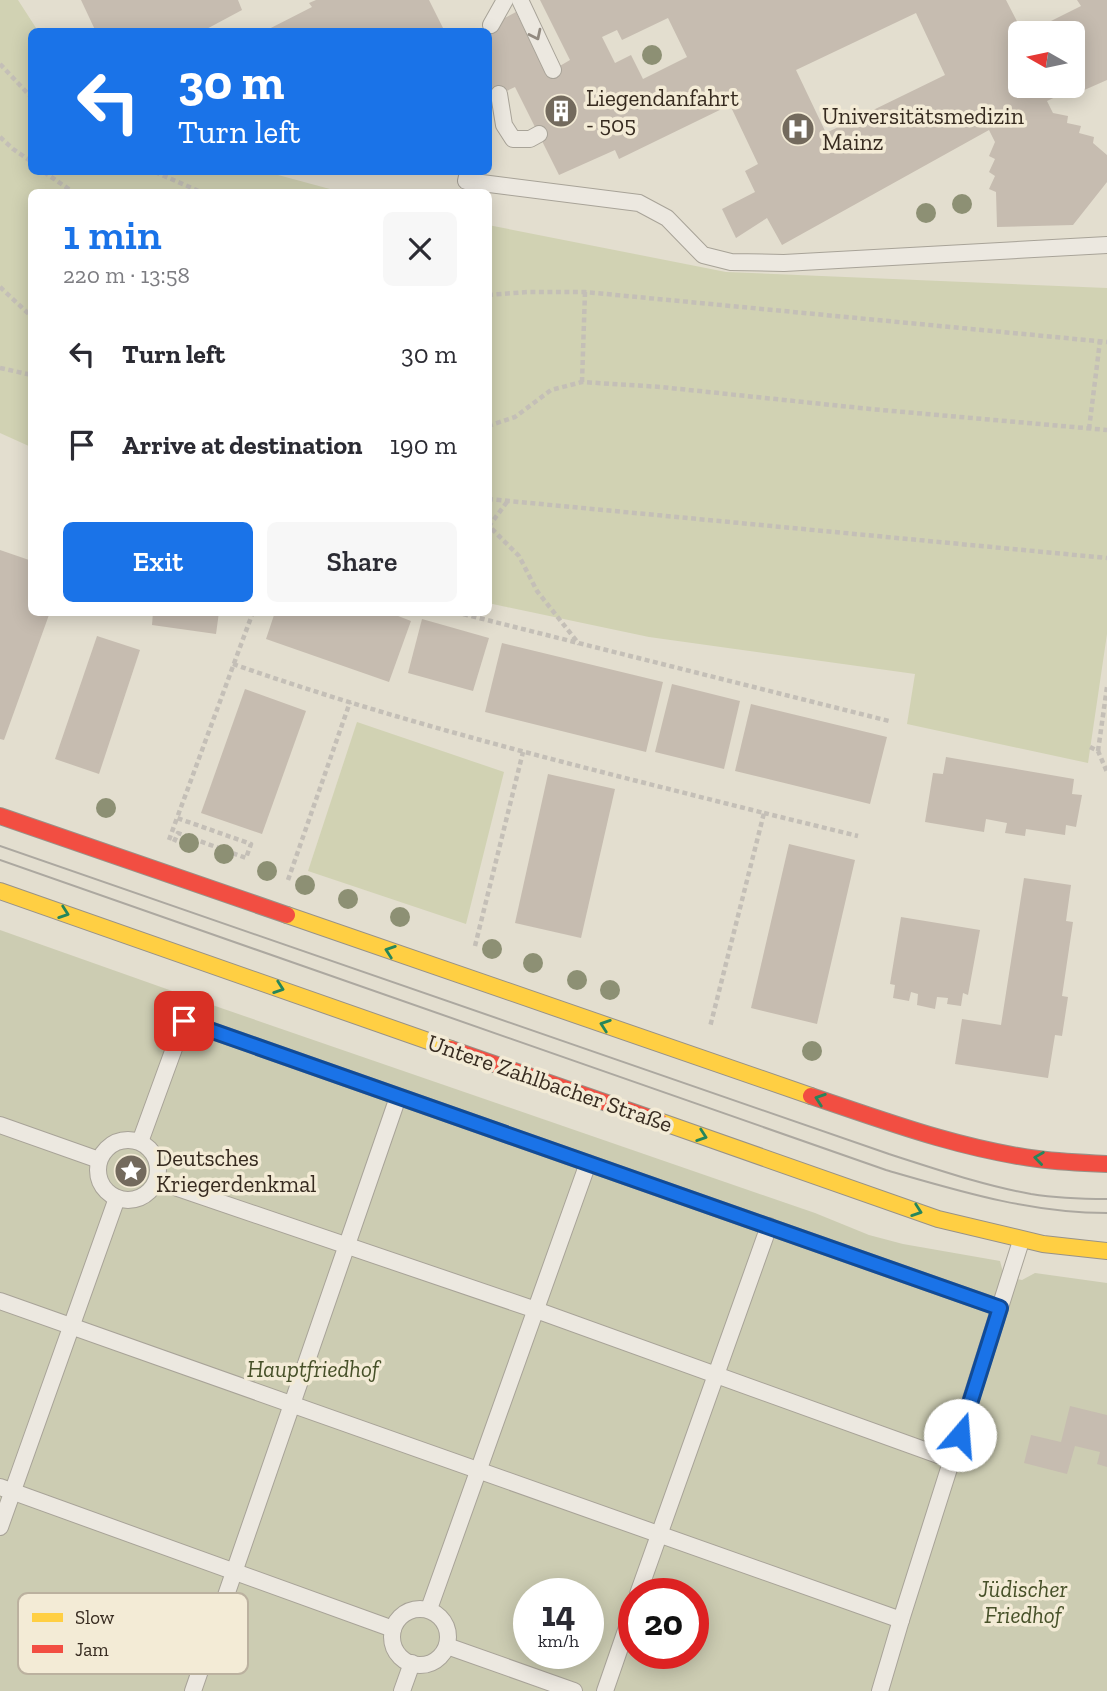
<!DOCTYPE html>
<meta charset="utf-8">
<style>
body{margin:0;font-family:"Zilla Slab",serif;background:#f7f7f7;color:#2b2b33;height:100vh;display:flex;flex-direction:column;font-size:26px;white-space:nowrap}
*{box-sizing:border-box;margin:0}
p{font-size:23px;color:#7c7c81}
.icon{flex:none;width:38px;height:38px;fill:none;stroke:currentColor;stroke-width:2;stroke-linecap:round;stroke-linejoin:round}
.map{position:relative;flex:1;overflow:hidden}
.drawer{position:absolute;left:28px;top:189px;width:464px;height:427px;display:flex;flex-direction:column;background:#fff;border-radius:10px;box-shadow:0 4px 18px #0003}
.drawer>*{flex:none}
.top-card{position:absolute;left:28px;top:28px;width:464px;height:147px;border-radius:10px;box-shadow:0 4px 18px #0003;background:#1a73e8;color:#fff;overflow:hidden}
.needle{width:46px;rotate:279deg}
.tools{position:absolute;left:1008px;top:21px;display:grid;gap:14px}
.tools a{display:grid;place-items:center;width:77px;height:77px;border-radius:10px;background:#fff;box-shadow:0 4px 18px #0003;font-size:35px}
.speed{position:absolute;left:513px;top:1578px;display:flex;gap:14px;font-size:35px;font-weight:700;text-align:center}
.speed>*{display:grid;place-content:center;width:91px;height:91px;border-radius:50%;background:#fff;box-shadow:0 4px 18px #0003;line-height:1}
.speed small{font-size:18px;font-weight:400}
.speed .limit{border:10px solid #d22;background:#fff;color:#111}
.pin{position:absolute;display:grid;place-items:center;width:60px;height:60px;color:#fff;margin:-30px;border-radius:14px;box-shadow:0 4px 10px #0006}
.me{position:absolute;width:77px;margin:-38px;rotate:18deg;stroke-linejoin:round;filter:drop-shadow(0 0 5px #0008)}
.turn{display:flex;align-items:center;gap:24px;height:147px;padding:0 35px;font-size:32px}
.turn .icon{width:91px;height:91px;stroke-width:2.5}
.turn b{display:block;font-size:49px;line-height:60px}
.round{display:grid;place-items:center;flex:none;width:74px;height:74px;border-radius:10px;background:#f7f7f7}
.summary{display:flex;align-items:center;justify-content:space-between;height:119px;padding:0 35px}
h1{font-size:42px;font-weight:600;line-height:52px;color:#1a73e8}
.cta{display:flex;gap:14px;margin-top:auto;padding:14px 35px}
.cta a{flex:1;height:80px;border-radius:10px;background:#1a73e8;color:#fff;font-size:28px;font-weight:600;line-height:80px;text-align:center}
.cta a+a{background:#f7f7f7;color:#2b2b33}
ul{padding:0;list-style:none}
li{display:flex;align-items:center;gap:21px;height:91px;padding:0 35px}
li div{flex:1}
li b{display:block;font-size:26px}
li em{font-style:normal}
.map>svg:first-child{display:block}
.green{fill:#d1d2b3}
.cemetery{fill:#ccccb2;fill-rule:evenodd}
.building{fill:#c6bcb0;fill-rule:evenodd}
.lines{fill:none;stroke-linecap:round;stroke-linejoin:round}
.lane-casing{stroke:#a8a398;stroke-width:18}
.slow-casing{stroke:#989288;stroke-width:18}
.jam-casing{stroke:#989288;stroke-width:18}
.path{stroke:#c4bfb7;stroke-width:4.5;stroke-dasharray:5 3.5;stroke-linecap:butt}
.lane{stroke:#ece8e0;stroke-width:16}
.slow{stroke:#ffcf43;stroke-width:16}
.jam{stroke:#f24e42;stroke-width:16}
.tram{stroke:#aca8a0;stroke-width:2}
.tree{fill:#8d9074}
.oneway{stroke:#928a80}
.oneway2{stroke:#26865c}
.route-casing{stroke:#114b97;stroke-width:18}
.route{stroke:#1a73e8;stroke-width:12}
.labels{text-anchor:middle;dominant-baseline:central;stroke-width:7;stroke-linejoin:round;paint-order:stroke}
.poi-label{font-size:23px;fill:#372b20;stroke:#f3ebd6;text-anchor:start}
.street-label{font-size:23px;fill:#372b20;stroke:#f3ebd6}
.park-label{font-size:23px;font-style:italic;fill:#475129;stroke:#f3ebd6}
.key{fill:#f3ebd6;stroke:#bbb19f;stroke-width:2}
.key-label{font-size:19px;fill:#372b20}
</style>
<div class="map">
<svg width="1107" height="1691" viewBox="0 0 1107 1691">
<rect width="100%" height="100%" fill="#e3decf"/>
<g class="green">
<polygon points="0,0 18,0 38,31 32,32 32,172 267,172 341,192 32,192 31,447 0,433"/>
<polygon points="488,225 726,272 1107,288 1107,634 1088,763 907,724 915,674 649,637 488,603"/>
<polygon points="357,722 504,772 466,924 308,871"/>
</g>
<path class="cemetery" d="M0,930L192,998L815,1213L869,1235L903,1244L1000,1261L1004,1276L1022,1280L1035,1273L1107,1283V1691H0ZM528,1594H588V1654H528ZM634,1594H693V1654H634Z"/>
<g class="building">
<polygon points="81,0 238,0 242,10 201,32 96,32"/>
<polygon points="316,0 429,0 445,32 263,32 312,7 309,3"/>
<path d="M540,0H1006L1023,33H1020V86H1073V33H1027L1081,6L1077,0H1107V80L1073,95L1070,90L1047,101L1053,113L1068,116L1067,123L1081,126L1079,133L1094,137L1093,143L1107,155V182L1073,225L997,227L996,192L989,189L995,176L989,172L995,159L989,156L995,142L989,130L782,245L767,218L736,238L722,209L755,192L745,171L758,164L730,105L619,159L615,150L559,175L515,87L488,100V32H478L516,12L545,72L553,70L570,60ZM916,13L945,75L826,133L796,70ZM668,18L687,57L643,79L631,55L615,63L602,37L617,30L622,40Z"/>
<polygon points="0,550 32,561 32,612 50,612 4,740 0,739"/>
<polygon points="153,612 219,612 216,634 152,625"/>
<polygon points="275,612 388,612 411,621 389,682 266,639"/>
<polygon points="422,619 489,638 473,691 408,673"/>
<polygon points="97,636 140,650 99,774 55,759"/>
<polygon points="502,643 663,682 646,752 485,712"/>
<polygon points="672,684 740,701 724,769 655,752"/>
<polygon points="245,689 306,711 262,834 201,813"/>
<polygon points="751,704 887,737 870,804 735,771"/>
<polygon points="946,757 1074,779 1072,794 1082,795 1076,827 1066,825 1065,835 1026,829 1025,836 1005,833 1007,823 986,819 984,832 925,822 933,773 943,774"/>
<polygon points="548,774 615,789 581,938 515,923"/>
<polygon points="789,844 855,860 817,1024 751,1008"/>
<polygon points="1024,878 1071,885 1066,921 1073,922 1062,996 1068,997 1062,1036 1055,1035 1048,1078 955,1064 962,1019 1001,1025"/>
<polygon points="901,917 980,930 968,995 963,993 961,1006 947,1004 948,998 937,997 935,1009 917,1005 918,994 911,992 909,1001 893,998 895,985 890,984"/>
<polygon points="1070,1406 1107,1415 1107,1467 1097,1464 1100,1452 1075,1446 1067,1474 1024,1463 1031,1435 1061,1442"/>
</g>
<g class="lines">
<defs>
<g id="lane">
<polyline points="520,0 553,70"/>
<polyline points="491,25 505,0"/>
<polyline points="499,94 504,125 513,139 530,139 539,134"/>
<polyline points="468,172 466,181 639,203 667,218 703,255 731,262 784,263 1107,245"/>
<polyline points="0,1125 99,1160"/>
<circle cx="128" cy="1170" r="30"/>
<polyline points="140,1142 184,1021 1000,1308"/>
<polyline points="157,1181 536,1310 952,1460"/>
<polyline points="0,1301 901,1620"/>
<polyline points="0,1487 393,1629"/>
<polyline points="0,1527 117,1198"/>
<polyline points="638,1594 769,1226"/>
<circle cx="420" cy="1637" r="28"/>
<polyline points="429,1609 588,1163"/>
<polyline points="447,1646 574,1691"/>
<polyline points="193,1691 398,1097"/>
<polyline points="402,1691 412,1663"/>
<polyline points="605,1691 634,1607"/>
<polyline points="880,1691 901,1620 1021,1241"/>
</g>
<g id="slow">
<polyline points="0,891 451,1049"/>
<polyline points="287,915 811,1096"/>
<polyline points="659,1121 938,1219 1043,1244 1107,1251"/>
</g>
<g id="jam">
<polyline points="0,816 287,915"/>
<polyline points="451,1049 659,1121"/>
<path d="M811,1096C885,1121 960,1149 1038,1159C1061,1162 1084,1163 1107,1164"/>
</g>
</defs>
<use href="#lane" class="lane-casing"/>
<use href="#slow" class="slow-casing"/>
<use href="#jam" class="jam-casing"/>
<g class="path">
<polyline points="0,64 32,98"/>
<polyline points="0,137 13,149 32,162"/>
<polyline points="44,172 73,192"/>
<polyline points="155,172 201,192"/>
<polyline points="0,287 32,317"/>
<polyline points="488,295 528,292 585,292 1107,342"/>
<polyline points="0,368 32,375"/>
<polyline points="582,382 585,292"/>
<polyline points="488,426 515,417 551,390 582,382 661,387 870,409 1107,430"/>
<polyline points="1089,429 1100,341"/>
<polyline points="488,499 1107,558"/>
<polyline points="507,502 489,526 519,556 537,591 579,644"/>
<polyline points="455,612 889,721"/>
<path d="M233,664C407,725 586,768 764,813L710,1027"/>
<polyline points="1090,747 1098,751 1107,772"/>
<polyline points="1098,751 1107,687"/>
<polyline points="764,813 858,836"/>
<polyline points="169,840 177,818"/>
<polyline points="174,842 178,833 246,858 251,844 177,818 253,612"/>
<polyline points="288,880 350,702"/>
<polyline points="475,946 523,752"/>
</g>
<use href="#lane" class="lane"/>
<use href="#slow" class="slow"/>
<use href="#jam" class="jam"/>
<g class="tram">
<path d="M0,846L889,1154C936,1169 982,1185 1031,1194C1056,1198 1082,1199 1107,1199"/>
<path d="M0,860L886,1170C959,1191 1030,1213 1107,1213"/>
</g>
</g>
<g class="tree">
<circle cx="652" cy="55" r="10"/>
<circle cx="962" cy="204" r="10"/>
<circle cx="926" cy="213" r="10"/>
<circle cx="106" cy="808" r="10"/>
<circle cx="189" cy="843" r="10"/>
<circle cx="224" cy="854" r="10"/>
<circle cx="267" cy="871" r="10"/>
<circle cx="305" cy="885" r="10"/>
<circle cx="348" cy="899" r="10"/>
<circle cx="400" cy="917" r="10"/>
<circle cx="492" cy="949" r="10"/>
<circle cx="533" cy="963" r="10"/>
<circle cx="577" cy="980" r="10"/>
<circle cx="610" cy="990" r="10"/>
<circle cx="812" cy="1051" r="10"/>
</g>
<defs><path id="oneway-chevron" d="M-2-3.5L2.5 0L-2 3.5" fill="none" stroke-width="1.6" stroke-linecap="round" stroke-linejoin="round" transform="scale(1.75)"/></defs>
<use class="oneway" href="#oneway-chevron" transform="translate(536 35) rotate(64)"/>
<g class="oneway2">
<use href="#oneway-chevron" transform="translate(64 913) rotate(19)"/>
<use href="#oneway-chevron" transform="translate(390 951) rotate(-161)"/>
<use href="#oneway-chevron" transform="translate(279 988) rotate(19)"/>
<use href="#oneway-chevron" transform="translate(605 1025) rotate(-161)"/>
<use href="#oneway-chevron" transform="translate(820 1099) rotate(-161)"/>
<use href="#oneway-chevron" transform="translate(702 1136) rotate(19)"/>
<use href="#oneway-chevron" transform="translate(1039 1158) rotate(-172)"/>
<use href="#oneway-chevron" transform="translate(917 1211) rotate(19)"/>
</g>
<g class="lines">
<defs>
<polyline id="route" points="184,1021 1000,1308 960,1435"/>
</defs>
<use href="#route" class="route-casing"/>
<use href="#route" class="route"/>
</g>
<defs>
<symbol id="building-disc" viewBox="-11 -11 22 22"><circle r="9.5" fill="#736a5d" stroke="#f3ebd6"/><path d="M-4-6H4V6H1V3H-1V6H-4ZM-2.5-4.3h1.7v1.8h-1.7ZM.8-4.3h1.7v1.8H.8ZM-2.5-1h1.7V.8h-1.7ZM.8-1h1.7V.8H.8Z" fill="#fff"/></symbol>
<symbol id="hospital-disc" viewBox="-11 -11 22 22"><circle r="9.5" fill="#736a5d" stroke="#f3ebd6"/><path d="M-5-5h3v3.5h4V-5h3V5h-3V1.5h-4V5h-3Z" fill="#fff"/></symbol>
<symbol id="sight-disc" viewBox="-11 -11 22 22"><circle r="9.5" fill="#736a5d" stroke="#f3ebd6"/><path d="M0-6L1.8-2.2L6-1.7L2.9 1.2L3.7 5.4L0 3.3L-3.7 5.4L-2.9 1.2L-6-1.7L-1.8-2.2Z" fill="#fff"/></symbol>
</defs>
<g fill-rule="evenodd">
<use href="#building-disc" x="542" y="92" width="38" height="38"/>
<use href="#hospital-disc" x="779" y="110" width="38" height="38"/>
<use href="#sight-disc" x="112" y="1152" width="38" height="38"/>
</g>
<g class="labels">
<g class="poi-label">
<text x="586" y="98">Liegendanfahrt<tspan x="586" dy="26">- 505</tspan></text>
<text x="822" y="116">Universitätsmedizin<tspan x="822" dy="26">Mainz</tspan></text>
<text x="156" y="1158">Deutsches<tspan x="156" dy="26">Kriegerdenkmal</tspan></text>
</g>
<g class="street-label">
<text transform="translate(550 1083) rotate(19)">Untere Zahlbacher Straße</text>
</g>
<g class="park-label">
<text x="313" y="1369">Hauptfriedhof</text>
<text x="1023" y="1589">Jüdischer<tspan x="1023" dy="26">Friedhof</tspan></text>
</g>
</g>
<rect x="18" y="1593" width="230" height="81" rx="10" class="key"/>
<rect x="32" y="1613" width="31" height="9" fill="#ffcf43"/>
<rect x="32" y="1645" width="31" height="8" fill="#f24e42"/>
<g class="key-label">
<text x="75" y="1624">Slow</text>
<text x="75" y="1656">Jam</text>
</g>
</svg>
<div class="tools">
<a><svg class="needle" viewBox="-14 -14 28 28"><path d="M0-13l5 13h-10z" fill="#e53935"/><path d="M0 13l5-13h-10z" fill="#7c7c81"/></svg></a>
</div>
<div class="speed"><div>14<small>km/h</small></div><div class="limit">20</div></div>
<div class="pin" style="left:184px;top:1021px;background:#d93025"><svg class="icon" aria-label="arrive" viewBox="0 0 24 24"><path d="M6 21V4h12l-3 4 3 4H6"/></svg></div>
<svg class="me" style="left:960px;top:1435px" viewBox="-20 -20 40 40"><circle r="19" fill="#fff"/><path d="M0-13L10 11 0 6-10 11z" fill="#1a73e8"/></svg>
<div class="top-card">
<div class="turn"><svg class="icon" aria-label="left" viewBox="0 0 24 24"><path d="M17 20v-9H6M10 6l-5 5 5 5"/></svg><div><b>30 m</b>Turn left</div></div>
</div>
<section class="drawer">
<div class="summary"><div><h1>1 min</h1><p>220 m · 13:58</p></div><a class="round"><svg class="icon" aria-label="close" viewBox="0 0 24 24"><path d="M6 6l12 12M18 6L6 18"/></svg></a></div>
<ul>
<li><svg class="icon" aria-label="left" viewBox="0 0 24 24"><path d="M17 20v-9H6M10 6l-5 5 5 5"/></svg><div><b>Turn left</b></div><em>30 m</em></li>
<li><svg class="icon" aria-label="arrive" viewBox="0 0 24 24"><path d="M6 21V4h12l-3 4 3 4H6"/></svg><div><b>Arrive at destination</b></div><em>190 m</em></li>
</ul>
<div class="cta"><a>Exit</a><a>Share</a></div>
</section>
</div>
